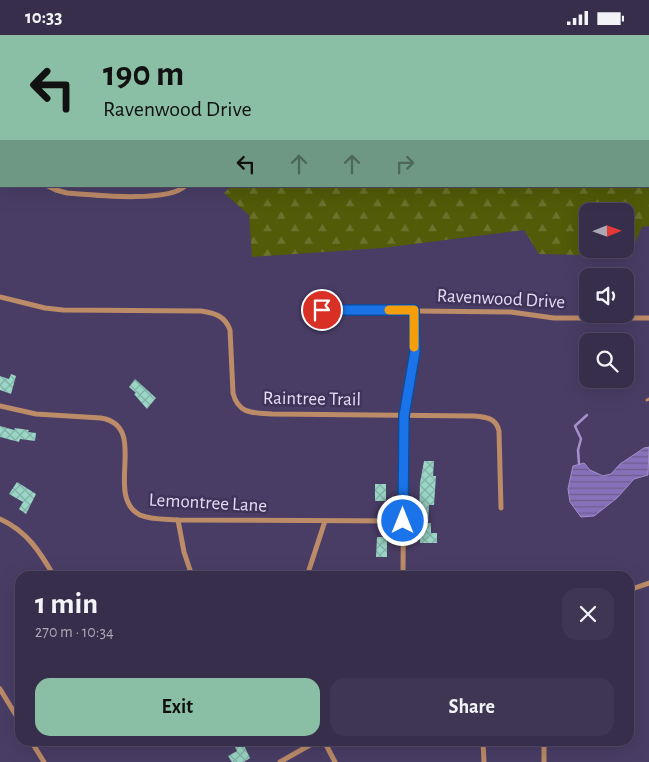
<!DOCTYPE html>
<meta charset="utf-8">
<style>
body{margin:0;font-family:"Alegreya Sans",sans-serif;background:#3e3653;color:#f1f3f6;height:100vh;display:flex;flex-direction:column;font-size:19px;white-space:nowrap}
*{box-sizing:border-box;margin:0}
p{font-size:16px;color:#aaa8b5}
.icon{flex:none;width:28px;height:28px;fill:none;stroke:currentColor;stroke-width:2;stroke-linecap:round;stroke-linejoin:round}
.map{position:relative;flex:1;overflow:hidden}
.drawer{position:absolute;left:15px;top:536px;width:619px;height:175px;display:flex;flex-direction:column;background:#372e4c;border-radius:15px;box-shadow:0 5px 20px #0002,0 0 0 1px #514a64}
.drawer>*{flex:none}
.banner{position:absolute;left:0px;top:0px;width:650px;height:152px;box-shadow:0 5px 20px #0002,0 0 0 1px #514a64;background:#8abfa5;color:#111;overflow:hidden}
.needle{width:32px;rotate:89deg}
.fabs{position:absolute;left:579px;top:168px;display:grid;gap:10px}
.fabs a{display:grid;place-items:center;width:55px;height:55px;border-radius:10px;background:#372e4c;box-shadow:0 5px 20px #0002,0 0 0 1px #514a64;font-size:25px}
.pin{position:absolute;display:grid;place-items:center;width:42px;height:42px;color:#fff;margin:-21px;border:2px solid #fff;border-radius:50%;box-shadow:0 1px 5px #0007}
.me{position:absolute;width:55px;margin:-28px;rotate:0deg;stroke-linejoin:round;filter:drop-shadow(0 0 4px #0008)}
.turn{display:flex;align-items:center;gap:18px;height:105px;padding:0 20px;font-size:22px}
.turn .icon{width:65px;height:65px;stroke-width:2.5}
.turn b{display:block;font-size:35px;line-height:42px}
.lanes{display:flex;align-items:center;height:48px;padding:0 20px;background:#0003;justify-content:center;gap:25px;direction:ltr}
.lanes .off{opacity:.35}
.round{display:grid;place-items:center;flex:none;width:52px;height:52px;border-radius:15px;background:#3e3653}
.headline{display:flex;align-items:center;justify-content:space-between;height:85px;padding:0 20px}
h1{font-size:30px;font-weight:600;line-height:38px}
.button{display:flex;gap:10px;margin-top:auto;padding:10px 20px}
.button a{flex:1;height:58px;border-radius:15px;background:#8abfa5;color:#111;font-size:20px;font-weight:600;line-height:58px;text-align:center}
.button a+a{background:#3e3653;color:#f1f3f6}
.status{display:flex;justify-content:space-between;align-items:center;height:35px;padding:0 25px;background:#372e4c;direction:ltr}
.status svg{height:14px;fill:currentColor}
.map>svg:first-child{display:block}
.forest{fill:url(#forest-firs);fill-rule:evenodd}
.water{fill:url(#water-rules);stroke:#a291cc}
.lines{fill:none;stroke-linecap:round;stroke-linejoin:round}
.stream{stroke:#a291cc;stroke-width:2.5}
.building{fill:url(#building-cross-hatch)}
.service{stroke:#bc8b68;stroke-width:3}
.minor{stroke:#bc8b68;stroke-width:5}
.route-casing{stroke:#114b97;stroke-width:12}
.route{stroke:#1a73e8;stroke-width:9}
.slow{stroke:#f59e0b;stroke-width:9}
.labels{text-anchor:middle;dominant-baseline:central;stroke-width:5;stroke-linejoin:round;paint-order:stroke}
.street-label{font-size:19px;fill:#e2dcf4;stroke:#3f3359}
</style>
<div class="status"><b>10:33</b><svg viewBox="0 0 49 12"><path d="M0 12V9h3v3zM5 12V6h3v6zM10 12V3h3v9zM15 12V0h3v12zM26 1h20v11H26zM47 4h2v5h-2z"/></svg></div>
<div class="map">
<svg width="649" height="727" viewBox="0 0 649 727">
<defs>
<pattern id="forest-firs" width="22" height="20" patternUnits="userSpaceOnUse" patternTransform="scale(1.25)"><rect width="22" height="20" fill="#515b08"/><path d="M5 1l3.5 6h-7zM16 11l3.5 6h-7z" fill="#6a722d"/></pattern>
<pattern id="water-rules" width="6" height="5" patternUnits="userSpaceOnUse" patternTransform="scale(1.25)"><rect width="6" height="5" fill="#8771bb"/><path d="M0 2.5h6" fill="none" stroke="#6c5e8d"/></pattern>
<pattern id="building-cross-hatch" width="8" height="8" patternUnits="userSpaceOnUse" patternTransform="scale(1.25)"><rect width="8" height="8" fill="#99d6c6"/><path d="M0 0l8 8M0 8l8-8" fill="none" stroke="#84b1a7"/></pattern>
</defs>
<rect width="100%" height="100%" fill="#493d65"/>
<path class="forest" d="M282,0H649V191L642,192L629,221L539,219L524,195L382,213L252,222L249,180L224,158L231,151H649V1H282ZM588,176H625V214H588Z"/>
<polygon class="water" points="649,412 648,440 634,444 617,463 594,481 581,482 570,467 568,454 573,431 584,428 590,435 603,441 611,439 620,429 644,413"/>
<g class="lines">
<polyline class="stream" points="579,429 578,415 581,404 575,391 587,380"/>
</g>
<g class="building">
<polygon points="11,339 16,341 11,359 0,355 0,341 9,344"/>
<polygon points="135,344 156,363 147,374 134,359 136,358 129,352"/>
<polygon points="0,391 14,395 15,393 29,395 28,397 36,398 35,406 20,404 19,407 0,402"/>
<polygon points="424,426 434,426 433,441 436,441 434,470 429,470 428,488 431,488 431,498 437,498 437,508 420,508 421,480 419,480 420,448"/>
<polygon points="17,447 36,459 26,479 19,474 23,467 9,459"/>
<rect x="375" y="449" width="11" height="17"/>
<polygon points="377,502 387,502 387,522 376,522"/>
<polygon points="243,708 250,723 244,727 232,727 228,721 237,716 235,712"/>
</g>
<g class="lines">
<polyline class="service" points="647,365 649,364"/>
<g class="minor">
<polyline points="145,0 146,1"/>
<polyline points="1,54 1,55"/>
<polyline points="0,111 1,111"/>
<path d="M48,151L56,155L67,158C92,160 168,168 185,151"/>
<path d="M0,262L45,273L63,275L201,276C215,278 225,281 230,295L233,358C238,379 253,378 272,379L474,381C487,382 496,383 499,396L501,473"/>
<polyline points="322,275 511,277 554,283 649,283"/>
<path d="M0,371L36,379L101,383C150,391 103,461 140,480C151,485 166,484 178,485L403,486"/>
<path d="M0,484C27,496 40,517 54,541"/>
<polyline points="178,485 184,517 192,541"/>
<polyline points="307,541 325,486"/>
<polyline points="403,541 404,381 415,316 414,275"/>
<polyline points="629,555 649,548"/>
<polyline points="0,654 20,687"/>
<polyline points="31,706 44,727"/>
<polyline points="324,706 335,727"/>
<polyline points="483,706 484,727"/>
<polyline points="544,706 544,727"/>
<polyline points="280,727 317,706"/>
</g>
</g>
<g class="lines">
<defs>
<polyline id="route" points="322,275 414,275 415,316 404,381 403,486"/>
</defs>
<use href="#route" class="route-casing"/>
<use href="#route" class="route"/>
<polyline class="slow" points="389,275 414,275 414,312"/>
</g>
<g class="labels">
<g class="street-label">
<text transform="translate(501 264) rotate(3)">Ravenwood Drive</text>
<text transform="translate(312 364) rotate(1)">Raintree Trail</text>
<text transform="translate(208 468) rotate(3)">Lemontree Lane</text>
</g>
</g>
</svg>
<div class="fabs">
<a><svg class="needle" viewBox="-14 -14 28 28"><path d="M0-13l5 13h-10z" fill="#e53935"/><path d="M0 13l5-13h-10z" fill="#aaa8b5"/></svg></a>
<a><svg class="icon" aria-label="sound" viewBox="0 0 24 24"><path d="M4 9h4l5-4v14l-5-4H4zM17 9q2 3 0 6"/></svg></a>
<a><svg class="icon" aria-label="search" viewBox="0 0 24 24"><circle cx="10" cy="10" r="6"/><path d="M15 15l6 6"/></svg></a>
</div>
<div class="pin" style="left:322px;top:275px;background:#d93025"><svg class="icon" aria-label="arrive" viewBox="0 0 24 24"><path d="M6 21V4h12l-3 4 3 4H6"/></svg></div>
<svg class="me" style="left:403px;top:486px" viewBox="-20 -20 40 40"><circle r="17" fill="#1a73e8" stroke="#fff" stroke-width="3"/><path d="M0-11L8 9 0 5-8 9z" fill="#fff"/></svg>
<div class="banner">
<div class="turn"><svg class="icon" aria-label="left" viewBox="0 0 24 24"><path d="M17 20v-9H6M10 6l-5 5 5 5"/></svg><div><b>190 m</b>Ravenwood Drive</div></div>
<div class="lanes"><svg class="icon" aria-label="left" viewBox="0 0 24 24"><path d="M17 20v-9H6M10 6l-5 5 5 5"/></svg><svg class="icon off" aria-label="ahead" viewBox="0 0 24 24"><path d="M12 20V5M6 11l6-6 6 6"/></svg><svg class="icon off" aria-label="ahead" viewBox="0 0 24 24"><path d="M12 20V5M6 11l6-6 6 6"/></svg><svg class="icon off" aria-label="right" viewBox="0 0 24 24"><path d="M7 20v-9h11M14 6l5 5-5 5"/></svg></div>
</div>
<section class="drawer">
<div class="headline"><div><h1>1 min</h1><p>270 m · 10:34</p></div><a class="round"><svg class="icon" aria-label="close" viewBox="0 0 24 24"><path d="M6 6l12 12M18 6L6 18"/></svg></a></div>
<div class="button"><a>Exit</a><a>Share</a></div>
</section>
</div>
